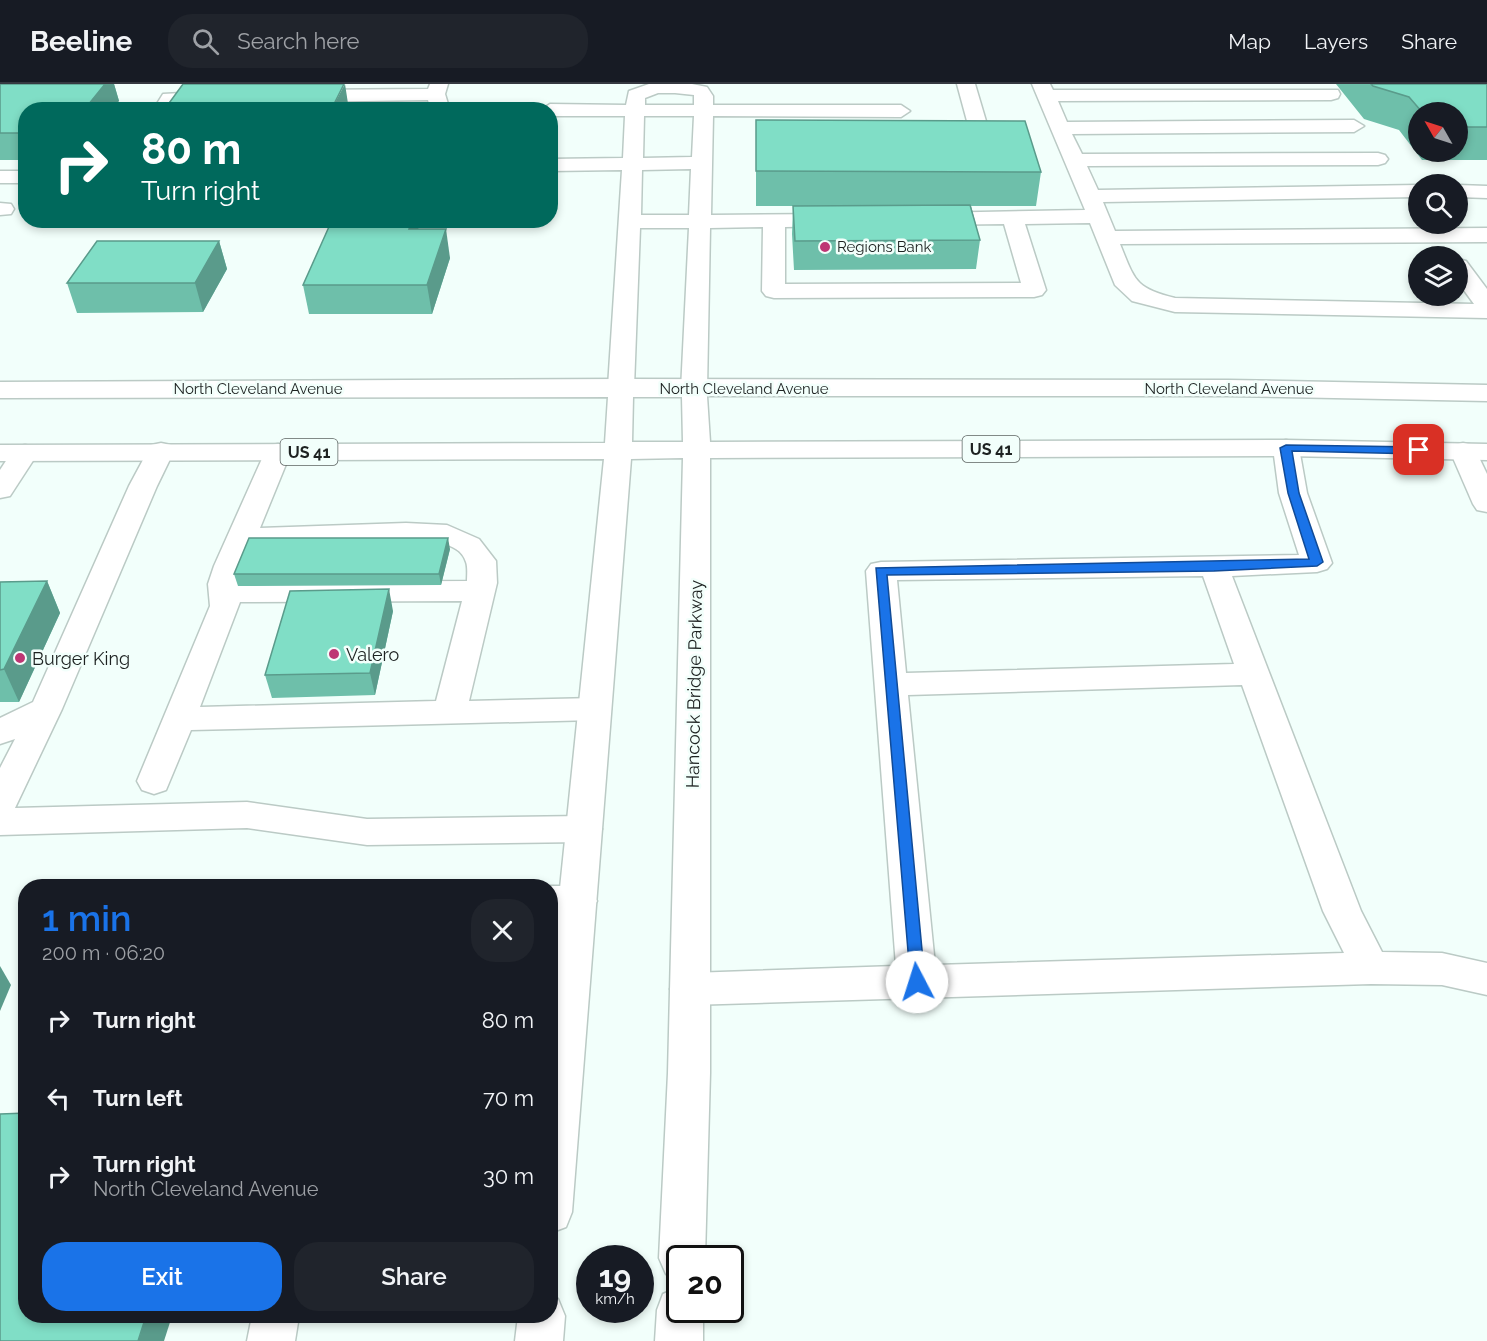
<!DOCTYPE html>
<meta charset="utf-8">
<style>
body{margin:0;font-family:Raleway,sans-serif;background:#20242c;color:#f1f3f6;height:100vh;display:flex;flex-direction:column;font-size:22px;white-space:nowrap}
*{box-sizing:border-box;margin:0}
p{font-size:20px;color:#9ea1a6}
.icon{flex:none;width:33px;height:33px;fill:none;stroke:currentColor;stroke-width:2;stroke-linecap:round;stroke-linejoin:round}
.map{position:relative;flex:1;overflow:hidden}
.drawer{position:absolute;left:18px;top:795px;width:540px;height:444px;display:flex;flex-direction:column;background:#171b24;border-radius:24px;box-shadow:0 3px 9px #0003}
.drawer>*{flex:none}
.banner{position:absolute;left:18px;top:18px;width:540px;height:126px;border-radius:24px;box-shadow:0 3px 9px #0003;background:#00695c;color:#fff;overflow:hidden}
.needle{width:39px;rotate:309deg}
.buttons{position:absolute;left:1408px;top:18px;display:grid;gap:12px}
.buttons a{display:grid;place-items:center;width:60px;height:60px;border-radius:50%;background:#171b24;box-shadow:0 3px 9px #0003;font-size:30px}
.speed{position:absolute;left:576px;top:1161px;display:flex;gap:12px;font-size:30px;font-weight:700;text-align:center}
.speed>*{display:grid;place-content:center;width:78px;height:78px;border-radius:50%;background:#171b24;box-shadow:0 3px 9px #0003;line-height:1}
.speed small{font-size:15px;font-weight:400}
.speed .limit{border:3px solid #111;border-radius:9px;background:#fff;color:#111}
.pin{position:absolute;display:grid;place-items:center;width:51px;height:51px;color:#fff;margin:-26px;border-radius:12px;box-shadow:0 3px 9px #0006}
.me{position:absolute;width:66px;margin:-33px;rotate:355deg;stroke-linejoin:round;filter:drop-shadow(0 0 4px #0008)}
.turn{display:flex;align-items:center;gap:21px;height:126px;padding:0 24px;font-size:27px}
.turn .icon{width:78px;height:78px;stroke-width:2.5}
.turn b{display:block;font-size:42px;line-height:51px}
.round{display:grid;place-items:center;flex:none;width:63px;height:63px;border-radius:24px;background:#20242c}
.headline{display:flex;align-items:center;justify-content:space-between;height:102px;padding:0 24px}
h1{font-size:36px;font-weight:600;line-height:45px;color:#1a73e8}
.button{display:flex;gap:12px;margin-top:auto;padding:12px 24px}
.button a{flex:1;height:69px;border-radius:24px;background:#1a73e8;color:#fff;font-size:24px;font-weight:600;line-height:69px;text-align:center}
.button a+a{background:#20242c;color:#f1f3f6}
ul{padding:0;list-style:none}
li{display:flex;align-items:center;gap:18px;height:78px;padding:0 24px}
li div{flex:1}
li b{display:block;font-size:22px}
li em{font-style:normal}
header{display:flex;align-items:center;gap:36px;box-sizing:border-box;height:84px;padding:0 30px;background:#171b24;border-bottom:2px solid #363941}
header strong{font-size:28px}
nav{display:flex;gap:33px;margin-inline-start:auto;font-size:21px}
.search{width:420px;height:54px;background:#20242c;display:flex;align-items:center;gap:15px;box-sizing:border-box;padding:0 21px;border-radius:24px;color:#9ea1a6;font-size:22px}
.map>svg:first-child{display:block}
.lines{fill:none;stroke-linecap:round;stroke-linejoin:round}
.minor-casing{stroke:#bbcac5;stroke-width:3}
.major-casing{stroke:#bbcac5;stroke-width:3}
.minor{fill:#fff;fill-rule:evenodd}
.major{fill:#fff;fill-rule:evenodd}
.wall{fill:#6ebfaa;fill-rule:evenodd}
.shaded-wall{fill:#5a9b8b}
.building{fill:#80dec6;stroke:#5a9b8b;stroke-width:1.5}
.route{fill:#1a73e8;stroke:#114b97;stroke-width:1.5}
.poi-dot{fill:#be3674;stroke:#f2fffb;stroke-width:2}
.labels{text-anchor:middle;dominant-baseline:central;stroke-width:5;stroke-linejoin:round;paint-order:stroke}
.far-poi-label{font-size:15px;fill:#1d2221;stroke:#f2fffb;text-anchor:start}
.far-street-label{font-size:15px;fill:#1d2221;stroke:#f2fffb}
.shield{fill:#f2fffb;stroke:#5d6462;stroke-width:1.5}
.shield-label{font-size:16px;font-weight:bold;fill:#1d2221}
.poi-label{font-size:18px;fill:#1d2221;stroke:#f2fffb;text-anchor:start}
.street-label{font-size:18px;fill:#1d2221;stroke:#f2fffb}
</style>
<header>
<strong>Beeline</strong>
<div class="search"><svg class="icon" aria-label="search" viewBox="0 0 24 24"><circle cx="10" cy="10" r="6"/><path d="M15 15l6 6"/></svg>Search here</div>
<nav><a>Map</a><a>Layers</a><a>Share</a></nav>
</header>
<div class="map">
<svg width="1487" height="1257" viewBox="0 0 1487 1257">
<rect width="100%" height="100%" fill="#f2fffb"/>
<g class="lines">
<defs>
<g id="minor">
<polygon points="430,0 448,0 445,10 448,20 478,20 487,26 431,26 428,16 303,18 294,12 303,6 428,5"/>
<path d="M649,0H692L707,3L713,12V21H901L910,27L901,33L713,32L711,131L837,130L845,131L848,136L845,141L837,142L785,143V200L1021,199L1004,140L930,141L922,140L919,135L922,130L930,129L1085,126L1032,0H1050L1053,6H1338L1340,10L1338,14L1331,16L1058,17L1067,38L1354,36L1364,42L1354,48L1072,50L1082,70L1378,69L1385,71L1388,75L1385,79L1378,81L1087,82L1098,106L1419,101V113L1103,118L1115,147L1487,144V158L1120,160C1135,197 1135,204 1175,214L1474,220L1458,198V175L1466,177L1487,205V234L1175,228L1132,217L1115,201L1090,139L1025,140L1046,206L1042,211L1034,213L774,214L766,212L762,207L763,143L710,144L707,306L703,311L694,314L685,311L681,306L689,144H640L634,303L630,308L621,311L612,308L608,303L622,86L550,87V75L623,74L625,32H550V26H541L550,20L626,21L629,7ZM675,9L694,11V21H645V14L658,9ZM644,32H694L692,73L643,74ZM691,85L689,131H641L642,86Z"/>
<polygon points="957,0 975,0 991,54 988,58 956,60 946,54 949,50 970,48"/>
<polygon points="218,7 227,13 225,17 176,19 172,26 153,26 163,10"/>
<rect x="0" y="87" width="26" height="12"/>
<polygon points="1458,101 1487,102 1487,114 1458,113"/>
<polygon points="0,119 11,120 14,125 11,130 0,131"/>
<path d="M1286,356L1295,358L1299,364L1307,409L1332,479L1327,485L1317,488L1232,492L1361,827L1382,868L1442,869L1487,879V911L1442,901L1371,900L690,921L676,917L670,905L676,893L690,889L896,882L866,487L871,480L881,478L1299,471L1279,409L1273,364L1277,358ZM1203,492L1234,580L906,589L897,496ZM1242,601L1323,827L1344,869L935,881L908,611Z"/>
<polygon points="161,359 171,361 174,367 157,402 62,625 15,724 247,718 367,735 584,732 597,736 602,745 597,754 584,758 367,761 247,744 0,751 0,684 15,655 0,660 0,634 33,618 129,402 151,361"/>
<polygon points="1463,359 1473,361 1487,390 1487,428 1477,426 1473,420 1450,367 1453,361"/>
<path d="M278,360L288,362L291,368L260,444L406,439L447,441L479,455L496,477L497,499L469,617L595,614L607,617L611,625L607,633L595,636L191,646L166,706L154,710L142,706L137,697L210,522L208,500L214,482L265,368L268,362ZM406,457C425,458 459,455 466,478C468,483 467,492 467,497L239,498L252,461ZM462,517L436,617L200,623L240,518Z"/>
<polygon points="25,361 35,363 38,369 10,412 0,414 0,386 15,363"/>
<polygon points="549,802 578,802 591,807 597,817 591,827 578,832 550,832"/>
<polygon points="252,1232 299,1232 295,1257 247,1257"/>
</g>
<g id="major">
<path d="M621,295L1228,296L1487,301V317L1228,312H707L710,358L1286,356L1487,360V376L1286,372L710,374V989L705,1174H680V1195L666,1190L659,1174L668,989L683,374L631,375L572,1128L566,1143L550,1149V902L604,375L0,377V361L605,359L608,313L0,314V298ZM633,313H682L683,358H632Z"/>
<polygon points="680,1203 680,1226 703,1226 703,1257 655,1257 657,1226 663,1210"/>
<polygon points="550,1213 558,1215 565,1232 563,1257 515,1257 518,1232 550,1232"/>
</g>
</defs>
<use href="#minor" class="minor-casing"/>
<use href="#major" class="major-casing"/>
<use href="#minor" class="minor"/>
<use href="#major" class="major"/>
</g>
<g class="wall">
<polygon points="0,0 114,0 119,17 26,26 26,76 0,76"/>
<path d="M1336,0H1487V76H1422L1399,46L1364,35ZM1419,28H1458V68H1419Z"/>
<polygon points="756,36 1041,88 1036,122 971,122 980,156 976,185 794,186 792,150 793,122 823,122 756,122"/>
<polygon points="419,145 450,174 432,230 309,230 303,201"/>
<polygon points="219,157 227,185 203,228 77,229 67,199"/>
<polygon points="450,465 441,501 238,502 234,490"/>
<polygon points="47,497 60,529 19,618 0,618 0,498"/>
<polygon points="393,527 375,611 272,614 265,591"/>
</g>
<g class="shaded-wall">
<polygon points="105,0 114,0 119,17 112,26 84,26"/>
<polygon points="345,0 349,26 331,26"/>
<polygon points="412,136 417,136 420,154 409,145"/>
<polygon points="446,145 450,174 432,230 427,201"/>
<polygon points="219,157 227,185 203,228 195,199"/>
<polygon points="448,454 450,465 441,501 439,490"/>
<polygon points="47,497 60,529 19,618 4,585"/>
<polygon points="389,505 393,527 375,611 370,589"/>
<polygon points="0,882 11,901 0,927"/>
<polygon points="146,1232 172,1232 164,1257 138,1257"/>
</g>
<g class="building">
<polygon points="0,0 105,0 84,26 26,26 26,49 0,49"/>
<polygon points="183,0 344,0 331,26 164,26"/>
<polygon points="1371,0 1487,0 1487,43 1458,43 1458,28 1422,28 1409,13 1373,2"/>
<polygon points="756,36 1025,37 1041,88 756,87"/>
<polygon points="970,121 980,156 795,157 793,122"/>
<polygon points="332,136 412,136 409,145 446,145 427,201 303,201"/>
<polygon points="97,157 219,157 195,199 67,199"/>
<polygon points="249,454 448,454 439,490 234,490"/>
<polygon points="47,497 4,585 0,586 0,498"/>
<polygon points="389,505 370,589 265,591 290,507"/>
<polygon points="26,1029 26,1232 146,1232 138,1257 0,1257 0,1030"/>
</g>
<polygon class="route" points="1286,361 1419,363 1424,366 1419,370 1292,367 1299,409 1323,478 1317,482 1214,487 887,491 925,898 923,903 911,903 876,484 1309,475 1288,409 1280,364"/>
<g class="poi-dot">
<circle cx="825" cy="163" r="6"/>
<circle cx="334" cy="570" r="6"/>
<circle cx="20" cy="574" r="6"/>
</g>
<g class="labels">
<g class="far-poi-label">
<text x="837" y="163">Regions Bank</text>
</g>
<g class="far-street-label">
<text x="258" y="305">North Cleveland Avenue</text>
<text x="744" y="305">North Cleveland Avenue</text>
<text x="1229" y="305">North Cleveland Avenue</text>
</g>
<g class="shield">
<rect x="962.5" y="352" width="57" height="26" rx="4.5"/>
<rect x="280.5" y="355" width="57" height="26" rx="4.5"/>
</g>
<g class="shield-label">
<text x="991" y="365">US 41</text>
<text x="309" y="368">US 41</text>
</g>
<g class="poi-label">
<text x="346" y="570">Valero</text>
<text x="32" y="574">Burger King</text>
</g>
<g class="street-label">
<text transform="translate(694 600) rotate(-89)">Hancock Bridge Parkway</text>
</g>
</g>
</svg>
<div class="buttons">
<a><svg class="needle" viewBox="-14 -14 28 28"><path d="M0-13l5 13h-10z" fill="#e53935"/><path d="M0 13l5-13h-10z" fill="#9ea1a6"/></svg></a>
<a><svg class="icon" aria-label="search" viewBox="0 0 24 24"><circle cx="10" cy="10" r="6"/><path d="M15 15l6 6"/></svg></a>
<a><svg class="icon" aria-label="layers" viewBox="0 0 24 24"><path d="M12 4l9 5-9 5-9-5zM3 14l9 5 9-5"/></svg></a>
</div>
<div class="speed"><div>19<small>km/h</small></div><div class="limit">20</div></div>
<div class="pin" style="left:1419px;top:366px;background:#d93025"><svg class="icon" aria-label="arrive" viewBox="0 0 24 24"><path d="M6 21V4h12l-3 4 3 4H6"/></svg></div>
<svg class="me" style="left:917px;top:898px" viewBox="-20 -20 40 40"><circle r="19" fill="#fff"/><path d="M0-13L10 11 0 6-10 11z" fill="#1a73e8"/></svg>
<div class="banner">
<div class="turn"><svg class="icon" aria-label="right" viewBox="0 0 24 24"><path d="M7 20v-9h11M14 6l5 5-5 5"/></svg><div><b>80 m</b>Turn right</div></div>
</div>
<section class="drawer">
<div class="headline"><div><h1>1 min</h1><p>200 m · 06:20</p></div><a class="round"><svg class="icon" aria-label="close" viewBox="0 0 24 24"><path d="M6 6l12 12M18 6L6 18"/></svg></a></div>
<ul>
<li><svg class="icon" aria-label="right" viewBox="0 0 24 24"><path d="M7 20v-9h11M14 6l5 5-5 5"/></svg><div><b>Turn right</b></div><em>80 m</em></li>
<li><svg class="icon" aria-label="left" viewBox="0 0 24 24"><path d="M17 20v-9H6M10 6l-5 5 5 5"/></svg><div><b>Turn left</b></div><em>70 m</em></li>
<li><svg class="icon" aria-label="right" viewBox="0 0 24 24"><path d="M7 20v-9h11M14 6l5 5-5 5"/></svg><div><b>Turn right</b><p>North Cleveland Avenue</p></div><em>30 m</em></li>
</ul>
<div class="button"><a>Exit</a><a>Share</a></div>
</section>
</div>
